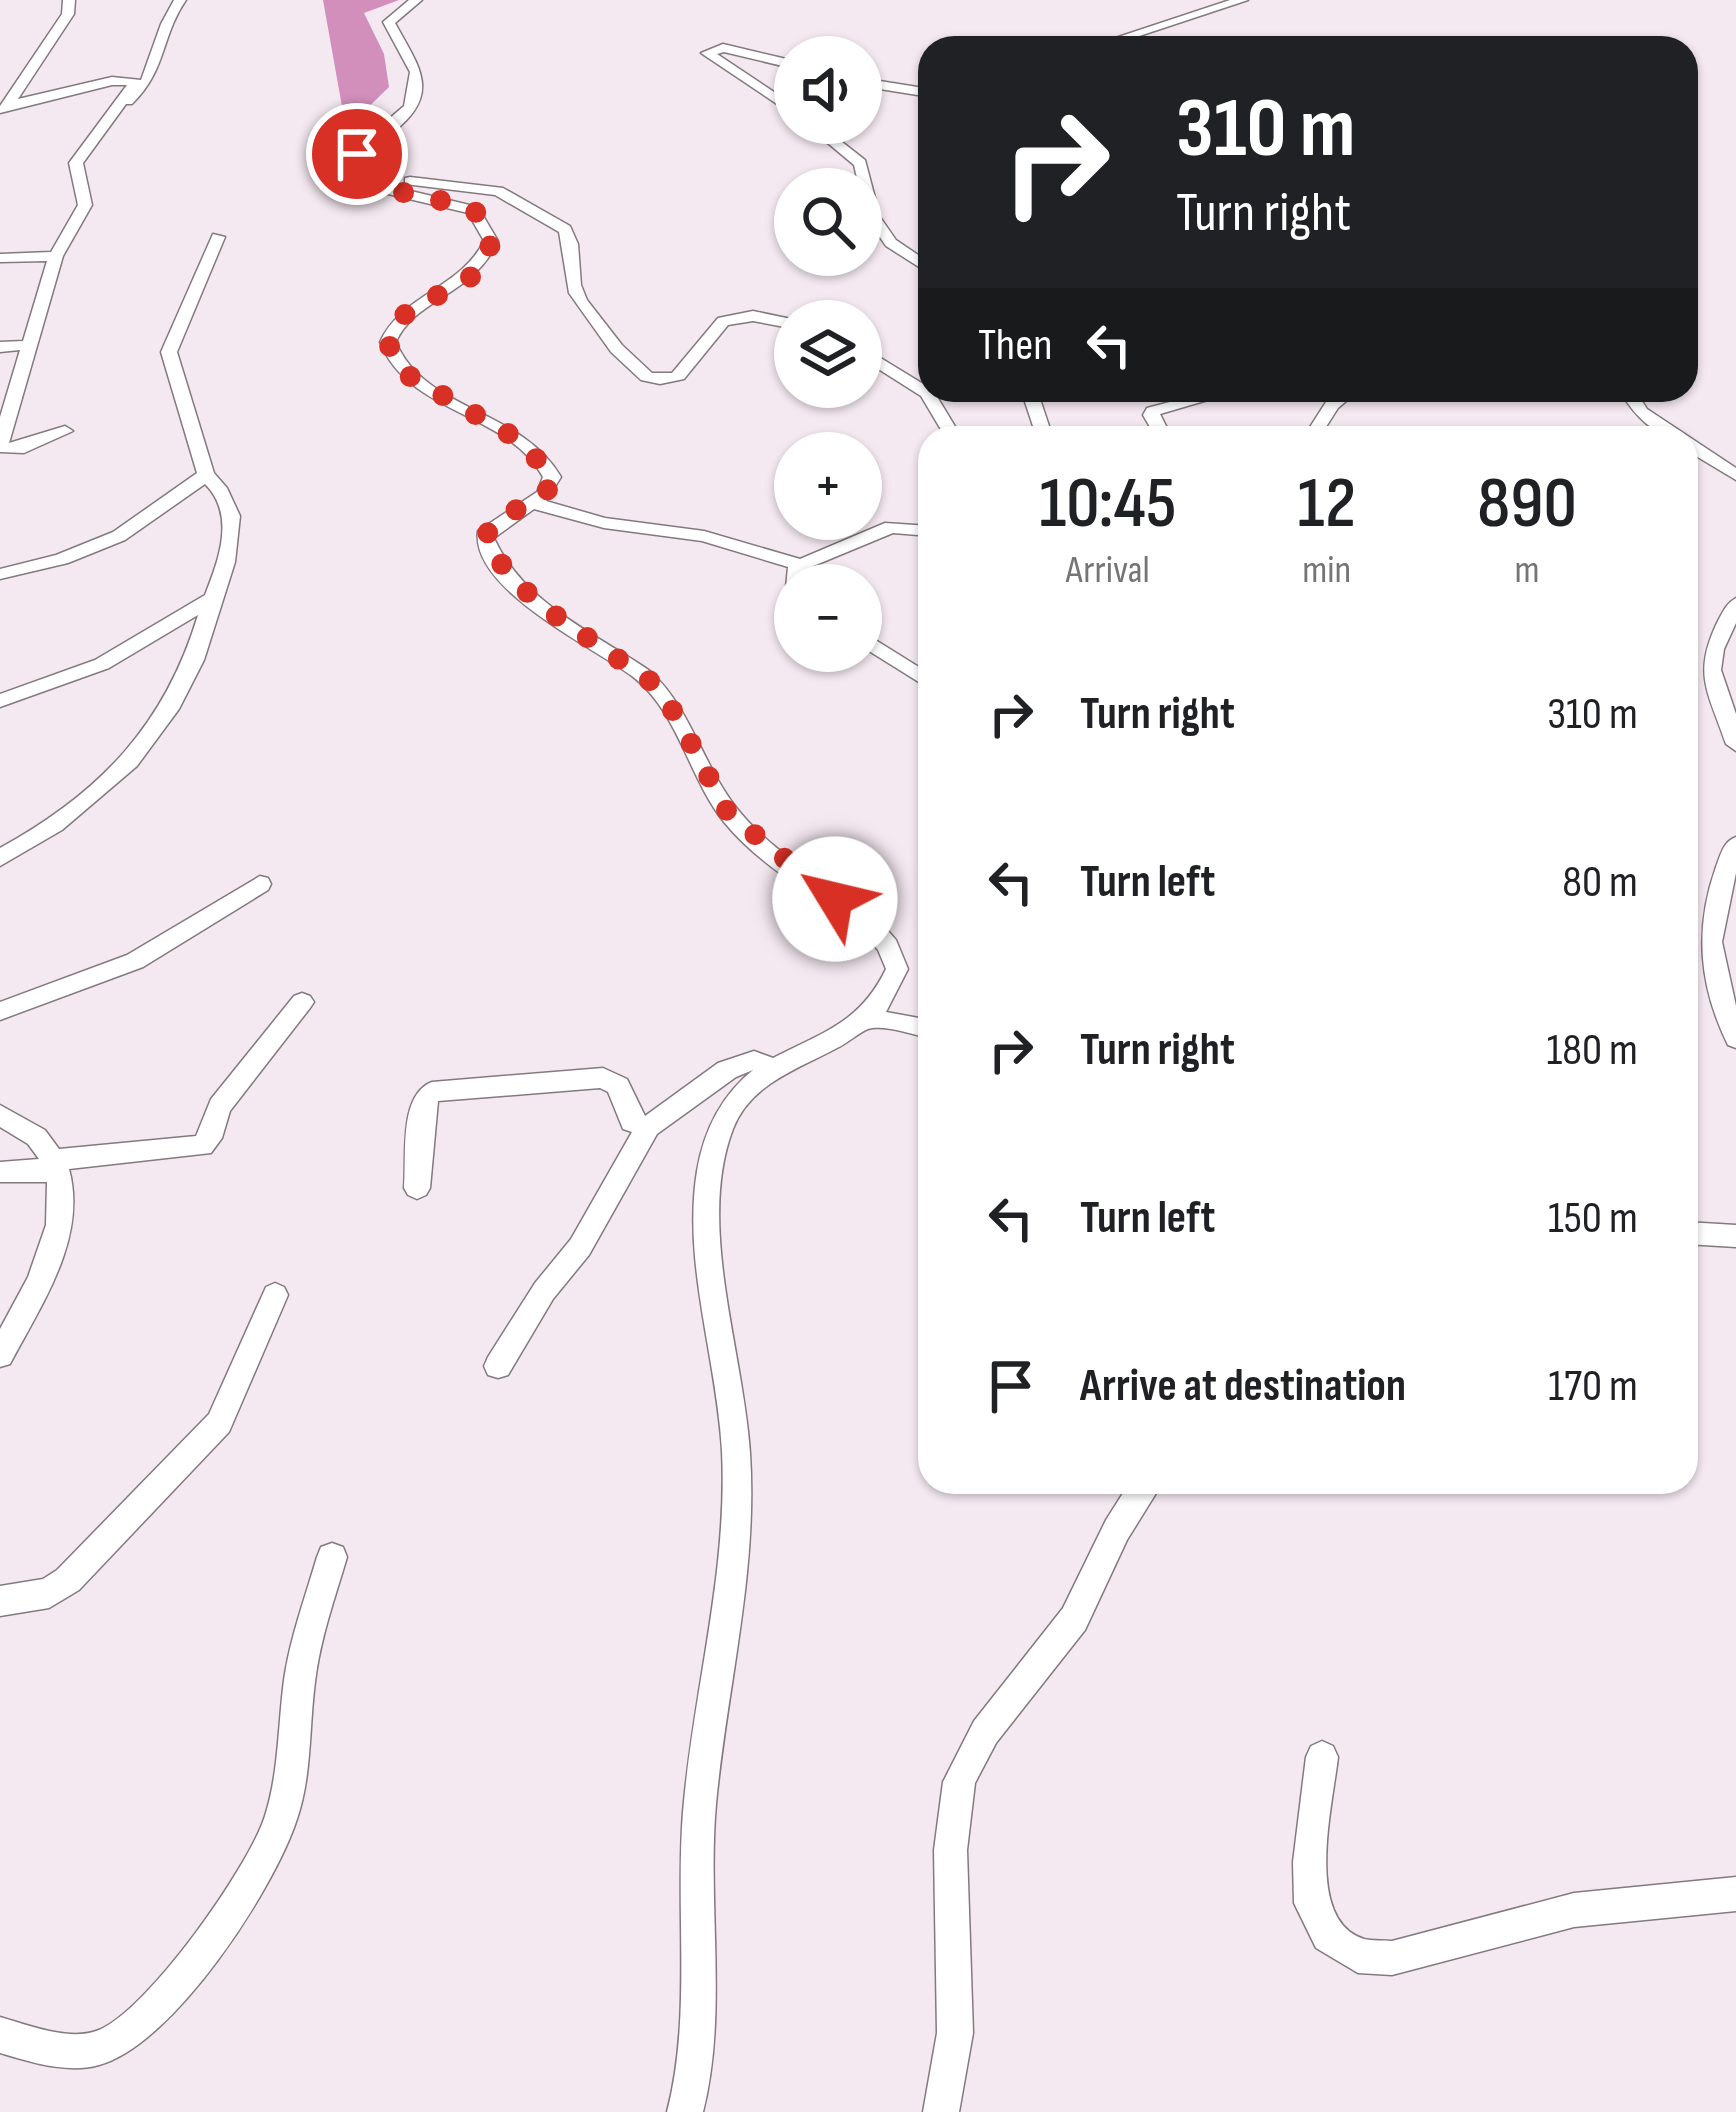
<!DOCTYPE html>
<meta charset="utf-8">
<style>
body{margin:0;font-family:"Sofia Sans Condensed",sans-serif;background:#f6f6f6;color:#202124;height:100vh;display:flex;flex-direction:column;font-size:45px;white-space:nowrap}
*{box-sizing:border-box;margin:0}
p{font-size:39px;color:#757577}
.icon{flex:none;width:66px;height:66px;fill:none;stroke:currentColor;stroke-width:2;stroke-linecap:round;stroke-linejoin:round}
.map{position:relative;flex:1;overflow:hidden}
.details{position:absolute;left:918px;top:426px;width:780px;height:1068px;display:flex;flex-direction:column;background:#fff;border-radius:36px;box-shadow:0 3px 9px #0004}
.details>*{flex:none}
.banner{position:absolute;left:918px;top:36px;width:780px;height:366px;border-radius:36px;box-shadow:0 3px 9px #0004;background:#202124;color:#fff;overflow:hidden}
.buttons{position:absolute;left:774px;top:36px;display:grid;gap:24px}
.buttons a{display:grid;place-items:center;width:108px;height:108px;border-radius:50%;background:#fff;box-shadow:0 3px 9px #0004;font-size:60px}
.pin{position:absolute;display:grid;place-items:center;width:102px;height:102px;color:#fff;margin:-51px;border:6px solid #fff;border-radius:50%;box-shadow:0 3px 12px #0007}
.me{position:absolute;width:132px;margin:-66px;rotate:306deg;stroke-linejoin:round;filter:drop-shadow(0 0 9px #0008)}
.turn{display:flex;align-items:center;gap:42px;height:252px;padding:0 60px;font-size:54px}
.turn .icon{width:156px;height:156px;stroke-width:2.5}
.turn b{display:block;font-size:84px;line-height:102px}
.then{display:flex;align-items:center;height:114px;padding:0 60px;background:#0003;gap:24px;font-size:45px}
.eta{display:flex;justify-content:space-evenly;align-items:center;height:204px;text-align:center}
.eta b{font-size:72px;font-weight:600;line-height:84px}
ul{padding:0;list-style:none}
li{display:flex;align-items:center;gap:36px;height:168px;padding:0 60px}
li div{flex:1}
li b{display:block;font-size:45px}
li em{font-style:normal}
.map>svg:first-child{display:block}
.forest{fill:#d28fbc}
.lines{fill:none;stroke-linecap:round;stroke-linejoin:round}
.minor-casing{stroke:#83797f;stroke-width:3}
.minor{fill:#fff;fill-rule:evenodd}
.route{stroke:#d93025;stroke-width:21;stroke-dasharray:0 37.8}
</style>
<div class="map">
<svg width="1736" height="2112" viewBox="0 0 1736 2112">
<rect width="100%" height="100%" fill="#f5e9f1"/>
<polygon class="forest" points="323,0 399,0 364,13 384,54 389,87 346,129"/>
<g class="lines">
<defs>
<g id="minor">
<path d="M63,0H75L74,14L18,99L112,77L141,80L161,24L174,0H186C161,36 167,70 132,104H126L83,163L92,205L63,256L9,443L65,426L73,431L24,453L0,452V417L20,350L0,352V342L23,341L47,261L0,262V254L51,252L78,205L69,163L127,85H112L0,113V106L62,14Z"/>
<path d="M409,0H422L395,23C419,67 443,94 392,133C378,143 365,151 358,167L373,182L478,207L498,241C472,297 415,298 396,342C424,411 522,409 561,477L546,501L605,518L704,531L800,559L885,523L930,526V536L893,533L806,569L804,585H795V594L786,588L788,567L702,541L604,528L534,509L494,538C524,604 593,632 650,671C691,709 702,763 735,806C773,856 834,885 882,924L896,940L908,969L886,1012L930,1020V1038C914,1035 883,1024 868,1029C858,1033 848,1043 837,1048C798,1069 750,1084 733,1129C696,1225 744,1353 750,1453C758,1572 727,1687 716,1804C707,1905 728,2013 703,2112H667C692,2016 675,1911 683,1812C693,1691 728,1574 722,1451C717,1359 682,1263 697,1171C704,1130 721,1096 753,1070L736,1077L657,1134L589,1255L553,1299L508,1375L498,1378L488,1375L484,1366L488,1357L535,1283L571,1239L632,1132L623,1129L608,1092L600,1088L438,1101L430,1188L426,1195L417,1199L408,1195L404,1188C407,1157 398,1095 432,1082L603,1068L627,1079L645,1116L718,1063L754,1051L773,1058C823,1032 860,1023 886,969L878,950L866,936C820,897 762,869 724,822C688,777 679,712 632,676C593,647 470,589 478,531L537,492L543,477C507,411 409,415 380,342C401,295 461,288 484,241L468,213L363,188L344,168L361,143L404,106L410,72L383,22Z"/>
<polygon points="1230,0 1248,0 1103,48 1085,48"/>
<polygon points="723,44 795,61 795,69 724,52 717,54 795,106 795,116 701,53"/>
<polygon points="861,78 930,89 930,97 861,86"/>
<polygon points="804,123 818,123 865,160 880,217 896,240 930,263 930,274 886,246 866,217 854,165"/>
<polygon points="410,177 503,188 570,226 578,244 581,285 587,300 622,345 652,373 672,373 718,318 753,311 801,321 795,321 795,329 753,321 728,325 684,379 660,384 641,380 611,352 569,293 559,232 495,195 405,184 405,178"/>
<path d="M213,234L225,237L177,352L214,473L227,488L240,516L235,562L204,660L179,709L137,766L62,830L0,866V848C100,793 165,725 198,615L109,668L0,707V694L95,660L205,595C219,559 236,515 205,484L125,540L68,563L0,579V569L56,555L113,532L197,473L161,352Z"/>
<polygon points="861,346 933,390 962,438 946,438 921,396 861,358"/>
<polygon points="1021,390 1037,390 1053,438 1037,438"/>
<polygon points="1215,390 1242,390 1160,414 1168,430 1166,434 1154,434 1143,415 1147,408"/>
<polygon points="1341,390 1359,390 1338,408 1319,438 1303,438 1326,402"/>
<path d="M1619,390H1635L1647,409L1736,468V480L1686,450V438C1654,438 1635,416 1619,390Z"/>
<path d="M1736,598V623L1724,649L1721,670L1736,714V751L1726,744C1708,691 1692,674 1718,621C1724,610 1726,604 1736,598Z"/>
<polygon points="861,631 930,674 930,689 861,646"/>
<path d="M1736,837V873L1722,942L1736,1006V1048L1728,1045C1699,986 1694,929 1716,867C1721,854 1723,842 1736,837Z"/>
<polygon points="260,876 268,878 271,884 268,890 143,967 0,1020 0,1002 127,955"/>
<path d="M302,993L310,996L314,1002L310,1008L230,1111L222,1138L211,1153L69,1169C88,1238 41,1305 10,1364L0,1367V1329L28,1277L46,1225L47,1182H0V1162L39,1159L28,1144L0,1127V1105L45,1130L59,1149L196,1136L211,1099L294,996Z"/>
<polygon points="1686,1222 1736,1225 1736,1247 1686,1244"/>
<polygon points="275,1283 284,1287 288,1295 229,1432 79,1590 49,1608 0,1616 0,1586 43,1579 57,1570 209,1414 266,1287"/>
<polygon points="1130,1482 1163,1482 1127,1540 1085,1630 996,1743 975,1783 967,1850 973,2033 959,2112 923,2112 937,2033 934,1850 943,1782 974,1721 1063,1608 1106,1520"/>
<path d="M332,1543L343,1547L347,1557C335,1598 320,1639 315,1682C309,1727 312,1775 297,1819C274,1890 173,2045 99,2065C67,2074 31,2062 0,2053V2017C28,2025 70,2042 99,2030C148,2010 249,1867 265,1816C279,1772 278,1725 284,1680C290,1638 305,1598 317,1557L321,1547Z"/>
<path d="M1322,1741L1333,1746L1338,1757C1333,1804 1303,1920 1364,1939C1372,1941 1384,1940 1392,1941L1574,1893L1736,1877V1911L1574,1927L1392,1975L1358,1973L1316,1948L1294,1903L1293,1862L1306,1757L1311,1746Z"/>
</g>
</defs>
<use href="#minor" class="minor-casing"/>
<use href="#minor" class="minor"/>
</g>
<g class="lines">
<path class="route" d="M357,154L351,168L368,185L467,206C479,213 486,222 489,236C501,292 397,292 388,340L393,359L406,374L514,437L551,473L547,492L493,523L485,538L488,549L536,602L650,681L676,715L728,813L835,899"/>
</g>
</svg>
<div class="buttons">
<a><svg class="icon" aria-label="sound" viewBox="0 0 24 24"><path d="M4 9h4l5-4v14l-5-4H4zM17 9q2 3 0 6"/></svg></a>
<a><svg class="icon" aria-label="search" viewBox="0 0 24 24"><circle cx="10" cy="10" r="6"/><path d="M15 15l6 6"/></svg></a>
<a><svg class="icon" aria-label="layers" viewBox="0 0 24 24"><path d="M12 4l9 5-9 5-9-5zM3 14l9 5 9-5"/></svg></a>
<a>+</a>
<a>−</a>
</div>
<div class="pin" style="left:357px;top:154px;background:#d93025"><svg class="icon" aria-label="arrive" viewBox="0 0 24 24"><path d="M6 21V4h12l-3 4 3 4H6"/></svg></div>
<svg class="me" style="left:835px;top:899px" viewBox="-20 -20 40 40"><circle r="19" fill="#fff"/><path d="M0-13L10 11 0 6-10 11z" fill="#d93025"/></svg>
<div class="banner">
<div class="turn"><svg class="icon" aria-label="right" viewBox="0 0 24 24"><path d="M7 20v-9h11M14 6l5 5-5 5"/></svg><div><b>310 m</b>Turn right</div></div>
<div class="then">Then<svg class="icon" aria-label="left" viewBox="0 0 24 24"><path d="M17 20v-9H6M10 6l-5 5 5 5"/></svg></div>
</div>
<section class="details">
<div class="eta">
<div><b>10:45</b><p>Arrival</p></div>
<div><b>12</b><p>min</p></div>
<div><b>890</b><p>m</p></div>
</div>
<ul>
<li><svg class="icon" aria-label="right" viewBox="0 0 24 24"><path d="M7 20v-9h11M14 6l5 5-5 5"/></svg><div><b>Turn right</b></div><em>310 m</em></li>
<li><svg class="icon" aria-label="left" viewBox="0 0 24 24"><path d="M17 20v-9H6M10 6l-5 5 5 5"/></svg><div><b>Turn left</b></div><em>80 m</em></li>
<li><svg class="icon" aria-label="right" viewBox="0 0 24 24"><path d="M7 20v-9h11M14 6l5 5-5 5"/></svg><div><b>Turn right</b></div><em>180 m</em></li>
<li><svg class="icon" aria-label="left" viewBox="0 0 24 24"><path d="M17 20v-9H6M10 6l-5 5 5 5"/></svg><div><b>Turn left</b></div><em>150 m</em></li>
<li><svg class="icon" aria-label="arrive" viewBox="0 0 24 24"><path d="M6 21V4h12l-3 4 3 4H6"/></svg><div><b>Arrive at destination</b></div><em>170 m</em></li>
</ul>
</section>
</div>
